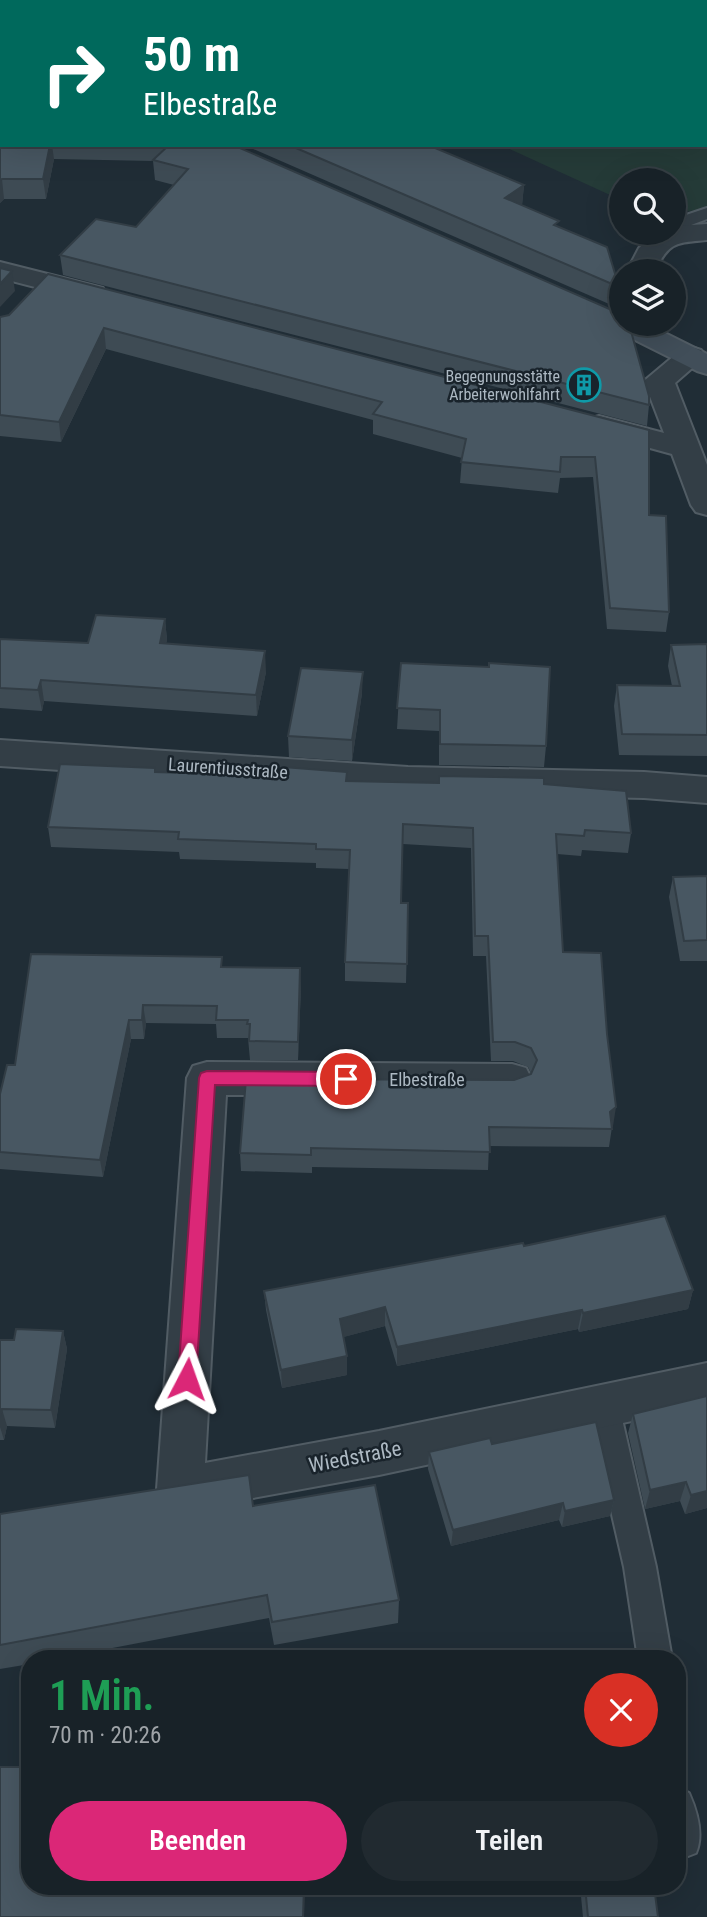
<!DOCTYPE html>
<html lang="de">
<meta charset="utf-8">
<style>
body{margin:0;font-family:"Roboto Condensed",sans-serif;background:#212a30;color:#f1f3f6;height:100vh;display:flex;flex-direction:column;font-size:26px;white-space:nowrap}
*{box-sizing:border-box;margin:0}
p{font-size:23px;color:#9fa4a8}
.icon{flex:none;width:38px;height:38px;fill:none;stroke:currentColor;stroke-width:2;stroke-linecap:round;stroke-linejoin:round}
.map{position:relative;flex:1;overflow:hidden}
.sheet{position:absolute;left:21px;top:1650px;width:665px;height:245px;display:flex;flex-direction:column;background:#182228;border-radius:28px;box-shadow:0 7px 28px #0002,0 0 0 2px #363f45}
.sheet>*{flex:none}
.guide{position:absolute;left:0px;top:0px;width:707px;height:147px;box-shadow:0 7px 28px #0002,0 0 0 2px #363f45;background:#00695c;color:#fff;overflow:hidden}
.buttons{position:absolute;left:609px;top:168px;display:grid;gap:14px}
.buttons a{display:grid;place-items:center;width:77px;height:77px;border-radius:50%;background:#182228;box-shadow:0 7px 28px #0002,0 0 0 2px #363f45;font-size:35px}
.pin{position:absolute;display:grid;place-items:center;width:60px;height:60px;color:#fff;margin:-30px;border:4px solid #fff;border-radius:50%;box-shadow:0 2px 7px #0007}
.me{position:absolute;width:77px;margin:-38px;rotate:4deg;stroke-linejoin:round;filter:drop-shadow(0 0 5px #0008)}
.turn{display:flex;align-items:center;gap:24px;height:147px;padding:0 28px;font-size:32px}
.turn .icon{width:91px;height:91px;stroke-width:2.5}
.turn b{display:block;font-size:49px;line-height:60px}
.round{display:grid;place-items:center;flex:none;width:74px;height:74px;border-radius:37px;background:#212a30}
.headline{display:flex;align-items:center;justify-content:space-between;height:119px;padding:0 28px}
h1{font-size:42px;font-weight:600;line-height:52px;color:#1e9e55}
.action{display:flex;gap:14px;margin-top:auto;padding:14px 28px}
.action a{flex:1;height:80px;border-radius:42px;background:#db2777;color:#fff;font-size:28px;font-weight:600;line-height:80px;text-align:center}
.action a+a{background:#212a30;color:#f1f3f6}
.map>svg:first-child{display:block}
.green{fill:#253b38}
.lines{fill:none;stroke-linecap:round;stroke-linejoin:round}
.lane-casing{stroke:#515c64;stroke-width:4}
.street-casing{stroke:#515c64;stroke-width:4}
.secondary-casing{stroke:#515c64;stroke-width:4}
.lane{fill:#333e46;fill-rule:evenodd}
.street{fill:#333e46;fill-rule:evenodd}
.secondary{fill:#414e59;fill-rule:evenodd}
.wall{fill:#3e4b54}
.shaded-wall{fill:#323d45}
.building{fill:#485762;stroke:#323d45;stroke-width:2}
.route{fill:#db2777;stroke:#8e194d;stroke-width:2}
.labels{text-anchor:middle;dominant-baseline:central;stroke-width:5;stroke-linejoin:round;paint-order:stroke}
.far-poi-label{font-size:16px;fill:#adb9c3;stroke:#19232b;text-anchor:end}
.street-label{font-size:18px;fill:#adb9c3;stroke:#19232b}
.near-street-label{font-size:21px;fill:#adb9c3;stroke:#19232b}
</style>
<div class="map">
<svg width="707" height="1917" viewBox="0 0 707 1917">
<rect width="100%" height="100%" fill="#202d36"/>
<polygon class="green" points="236,0 707,0 707,209 674,213 674,180 621,180 621,200 501,145 705,145 705,2"/>
<g class="lines">
<defs>
<g id="lane">
<polygon points="707,208 707,219 686,227 681,233 667,233 674,233 674,219"/>
<polygon points="603,1392 614,1396 619,1406 656,1567 672,1659 638,1659 624,1567 587,1406 592,1396"/>
<path d="M677,1787L689,1793C697,1811 704,1834 696,1853L683,1858L677,1855Z"/>
</g>
<g id="street">
<path d="M707,224V240C677,243 669,241 655,271H627L639,248L656,233H674V226Z"/>
<polygon points="0,262 103,288 107,294 103,300 93,302 0,278"/>
<polygon points="691,347 701,350 706,356 675,383 707,465 707,515 696,512 691,505 672,454 588,431 584,425 588,419 599,416 664,433 644,381 681,350"/>
<polygon points="0,740 408,767 644,772 707,777 707,803 644,798 408,793 0,766"/>
<polygon points="207,1062 512,1064 526,1068 532,1080 526,1092 512,1096 226,1095 205,1463 379,1431 707,1363 707,1405 379,1475 198,1508 193,1506 180,1511 163,1505 157,1489 187,1078 193,1066"/>
</g>
<g id="secondary">
<rect x="0" y="48" width="2" height="14"/>
<polygon points="621,316 621,324 647,324 707,354 707,374 697,371 615,330 611,324 615,318"/>
</g>
</defs>
<use href="#lane" class="lane-casing"/>
<use href="#street" class="street-casing"/>
<use href="#secondary" class="secondary-casing"/>
<use href="#lane" class="lane"/>
<use href="#street" class="street"/>
<use href="#secondary" class="secondary"/>
</g>
<g class="wall">
<polygon points="0,0 270,0 262,2 2,2 2,17 0,16"/>
<polygon points="2,145 233,145 649,405 647,426 63,275 60,255 136,227 174,185 155,180 153,161 54,159 46,199 4,199 0,203"/>
<polygon points="244,145 428,145 524,185 522,205 559,227 619,287 616,307"/>
<polygon points="48,274 649,430 649,515 669,612 666,632 607,629 593,477 560,478 558,493 460,483 462,458 373,434 373,420 106,349 61,442 0,436 0,317 9,315"/>
<polygon points="165,619 167,640 166,643 266,672 257,716 44,701 42,711 0,708 0,639 88,643"/>
<polygon points="707,644 707,756 619,755 614,706 617,685 672,686 668,666 671,645"/>
<polygon points="401,663 546,746 544,767 439,765 439,731 397,729"/>
<polygon points="362,693 352,761 289,757 288,736"/>
<polygon points="155,768 156,772 281,776 347,772 347,781 544,784 631,833 628,853 582,850 581,856 557,854 563,952 613,1126 612,1127 609,1147 489,1146 488,1170 312,1167 312,1173 241,1171 240,1153 514,1080 531,1074 531,1073 528,1067 513,1061 491,1061 486,956 473,956 471,848 403,844 401,903 408,903 406,983 345,981 345,962 349,869 316,868 316,863 180,859 179,852 51,847 48,827"/>
<polygon points="707,876 707,961 680,961 669,897 673,877"/>
<polygon points="223,967 301,987 298,1060 250,1060 248,1038 217,1038 216,1024 146,1023 144,1039 131,1039 103,1177 0,1169 0,1094 15,1065"/>
<polygon points="524,1246 693,1290 688,1309 579,1332 578,1329 397,1366 385,1326 343,1337 347,1356 347,1375 282,1388 266,1310 264,1291"/>
<polygon points="63,1331 67,1349 55,1428 7,1426 4,1440 0,1440 0,1340 14,1340"/>
<polygon points="707,1396 707,1508 685,1514 680,1501 645,1509 628,1433 633,1414"/>
<polygon points="492,1444 614,1500 610,1516 562,1527 559,1520 451,1546 428,1469 429,1452"/>
<polygon points="253,1506 399,1600 398,1623 274,1645 269,1618 55,1659 30,1659 30,1664 0,1669 0,1514"/>
<polygon points="580,1886 654,1886 658,1917 583,1917"/>
</g>
<g class="shaded-wall">
<polygon points="205,0 270,0 262,2 205,2"/>
<polygon points="50,145 52,145 54,159 46,199 43,179"/>
<polygon points="2,179 4,199 0,203 0,180"/>
<polygon points="524,185 522,205 505,198"/>
<polygon points="12,271 15,291 0,307 0,284"/>
<polygon points="104,328 106,349 61,442 59,422"/>
<polygon points="165,619 167,640 162,664 160,643"/>
<polygon points="265,651 266,672 257,716 256,695"/>
<polygon points="363,672 362,693 352,761 352,740"/>
<polygon points="41,680 44,701 42,711 38,690"/>
<polygon points="300,968 301,987 298,1060 298,1042"/>
<polygon points="143,1005 146,1023 144,1039 142,1020"/>
<polygon points="129,1020 131,1039 103,1177 100,1160"/>
<polygon points="616,1107 613,1126 609,1129 610,1112"/>
<polygon points="693,1290 688,1309 579,1332 583,1313"/>
<polygon points="385,1307 385,1326 340,1338 340,1319"/>
<polygon points="582,1310 578,1329 397,1366 397,1347"/>
<polygon points="63,1331 67,1349 55,1428 51,1410"/>
<polygon points="347,1356 347,1375 282,1388 281,1370"/>
<polygon points="2,1409 7,1426 4,1440 0,1427 0,1417"/>
<polygon points="686,1482 680,1501 645,1509 650,1490"/>
<polygon points="707,1491 707,1508 685,1514 691,1495"/>
<polygon points="614,1500 610,1516 562,1527 565,1511"/>
<polygon points="563,1503 559,1520 451,1546 453,1530"/>
<polygon points="304,1886 305,1886 304,1917 303,1917"/>
</g>
<g class="building">
<polygon points="3,0 220,0 224,2 6,2"/>
<polygon points="0,59 2,59 2,145 50,145 43,179 2,179 0,180"/>
<polygon points="169,145 233,145 621,314 621,324 629,324 649,396 649,405 60,255 96,219 136,227 188,169 153,160"/>
<polygon points="289,145 428,145 524,185 505,198 559,221 554,225 607,247 619,287"/>
<polygon points="0,268 12,271 0,284"/>
<polygon points="48,274 649,430 649,515 666,516 669,612 610,608 595,457 561,457 560,472 461,462 466,439 373,414 382,402 104,328 59,422 0,415 0,317 9,315"/>
<polygon points="96,615 165,619 160,643 265,651 256,695 41,680 38,690 0,688 0,639 88,643"/>
<polygon points="707,644 707,735 622,734 617,685 680,686 671,645"/>
<polygon points="401,663 489,667 489,663 550,667 546,746 440,744 440,710 397,708"/>
<polygon points="301,668 363,672 352,740 288,736"/>
<polygon points="60,764 155,768 155,772 281,776 283,767 347,772 346,781 439,783 439,776 544,778 544,784 626,791 631,833 585,830 584,836 556,834 563,952 601,953 607,1034 616,1107 610,1112 612,1129 489,1127 490,1152 311,1148 311,1155 240,1153 246,1079 514,1080 531,1074 537,1060 531,1048 515,1042 493,1042 488,936 475,936 473,828 403,824 401,903 408,903 407,964 345,962 350,850 316,849 316,844 178,839 179,832 48,827"/>
<polygon points="707,876 707,940 684,941 673,877"/>
<polygon points="31,954 222,957 221,967 300,968 298,1042 249,1041 250,1024 247,1024 248,1020 216,1020 217,1006 143,1005 142,1020 129,1020 100,1160 0,1152 0,1094 7,1065 15,1065"/>
<polygon points="665,1216 693,1290 583,1313 582,1310 397,1347 385,1307 340,1319 347,1356 281,1370 264,1291 523,1243 524,1246"/>
<polygon points="16,1329 63,1331 51,1410 2,1409 0,1417 0,1340 14,1340"/>
<polygon points="707,1396 707,1491 691,1495 686,1482 650,1490 633,1414"/>
<polygon points="596,1422 614,1500 565,1511 563,1503 453,1530 429,1452 490,1438 492,1444"/>
<polygon points="249,1475 253,1506 375,1485 399,1600 272,1622 267,1595 0,1645 0,1514"/>
<polygon points="0,1767 30,1767 30,1886 304,1886 303,1917 0,1917"/>
<polygon points="585,1886 654,1886 658,1917 588,1917"/>
</g>
<polygon class="route" points="207,1071 346,1072 352,1074 354,1079 352,1084 346,1086 215,1085 196,1379 194,1385 187,1388 180,1385 178,1379 199,1078 201,1073"/>
<defs>
<symbol id="building-ring" viewBox="-11 -11 22 22"><circle r="9.5" fill="#19232b" stroke="#0f9aa8" stroke-width="1.5"/><path d="M-4-6H4V6H1V3H-1V6H-4ZM-2.5-4.3h1.7v1.8h-1.7ZM.8-4.3h1.7v1.8H.8ZM-2.5-1h1.7V.8h-1.7ZM.8-1h1.7V.8H.8Z" fill="#0f9aa8"/></symbol>
</defs>
<g fill-rule="evenodd">
<use href="#building-ring" x="565" y="366" width="38" height="38"/>
</g>
<g class="labels">
<g class="far-poi-label">
<text x="560" y="376">Begegnungsstätte<tspan x="560" dy="18">Arbeiterwohlfahrt</tspan></text>
</g>
<g class="street-label">
<text transform="translate(228 768) rotate(4)">Laurentiusstraße</text>
<text x="427" y="1079">Elbestraße</text>
</g>
<g class="near-street-label">
<text transform="translate(355 1457) rotate(-11)">Wiedstraße</text>
</g>
</g>
</svg>
<div class="buttons">
<a><svg class="icon" aria-label="search" viewBox="0 0 24 24"><circle cx="10" cy="10" r="6"/><path d="M15 15l6 6"/></svg></a>
<a><svg class="icon" aria-label="layers" viewBox="0 0 24 24"><path d="M12 4l9 5-9 5-9-5zM3 14l9 5 9-5"/></svg></a>
</div>
<div class="pin" style="left:346px;top:1079px;background:#d93025"><svg class="icon" aria-label="arrive" viewBox="0 0 24 24"><path d="M6 21V4h12l-3 4 3 4H6"/></svg></div>
<svg class="me" style="left:187px;top:1379px" viewBox="-20 -20 40 40"><path d="M0-17L14 15 0 8-14 15z" fill="#db2777" stroke="#fff" stroke-width="4"/></svg>
<div class="guide">
<div class="turn"><svg class="icon" aria-label="right" viewBox="0 0 24 24"><path d="M7 20v-9h11M14 6l5 5-5 5"/></svg><div><b>50 m</b>Elbestraße</div></div>
</div>
<section class="sheet">
<div class="headline"><div><h1>1 Min.</h1><p>70 m · 20:26</p></div><a class="round" style="background:#d93025;color:#fff"><svg class="icon" aria-label="close" viewBox="0 0 24 24"><path d="M6 6l12 12M18 6L6 18"/></svg></a></div>
<div class="action"><a>Beenden</a><a>Teilen</a></div>
</section>
</div>
